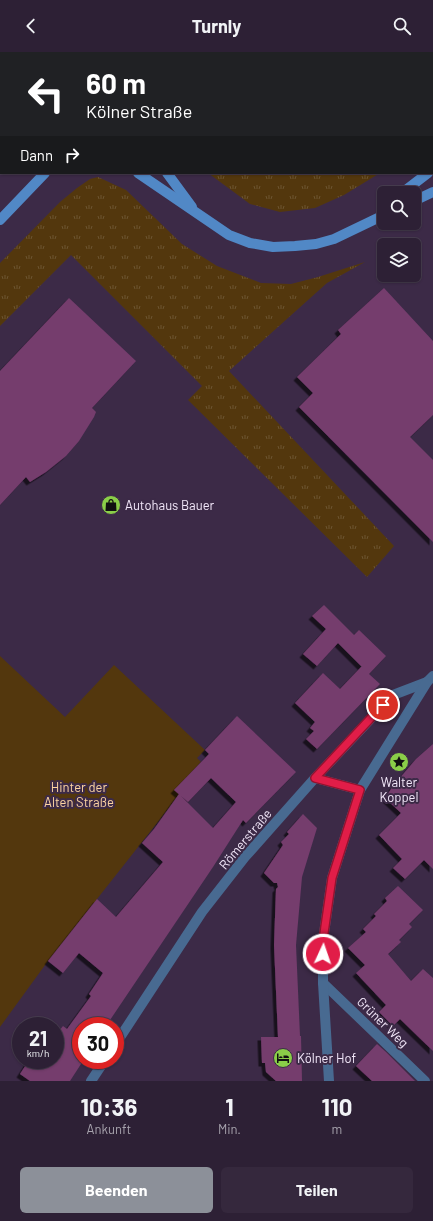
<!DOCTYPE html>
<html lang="de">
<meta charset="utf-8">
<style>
body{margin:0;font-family:Barlow,sans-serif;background:#35283d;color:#f1f3f6;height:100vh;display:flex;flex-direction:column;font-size:15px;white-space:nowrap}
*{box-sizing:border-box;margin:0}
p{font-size:13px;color:#a7a3ad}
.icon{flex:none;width:22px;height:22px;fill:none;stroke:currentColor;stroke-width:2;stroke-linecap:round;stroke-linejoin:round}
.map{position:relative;height:1029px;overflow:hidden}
.details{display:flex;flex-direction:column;background:#2d2035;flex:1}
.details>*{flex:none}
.guide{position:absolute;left:0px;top:0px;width:433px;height:122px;box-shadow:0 1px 3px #0004,0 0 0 1px #483e50;background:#202124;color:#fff;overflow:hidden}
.fabs{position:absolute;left:377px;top:134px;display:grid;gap:8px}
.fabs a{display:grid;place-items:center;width:44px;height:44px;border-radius:6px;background:#2d2035;box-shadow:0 1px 3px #0004,0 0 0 1px #483e50;font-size:20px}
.speed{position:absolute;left:12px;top:965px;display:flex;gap:8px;font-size:20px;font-weight:700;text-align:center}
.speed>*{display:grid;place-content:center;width:52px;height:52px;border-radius:50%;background:#2d2035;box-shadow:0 1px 3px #0004,0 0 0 1px #483e50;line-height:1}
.speed small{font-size:10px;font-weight:400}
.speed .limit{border:6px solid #d22;background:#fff;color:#111}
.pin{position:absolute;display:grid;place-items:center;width:34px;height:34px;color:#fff;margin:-17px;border:2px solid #fff;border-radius:50%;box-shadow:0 1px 4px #0007}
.me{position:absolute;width:44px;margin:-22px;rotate:3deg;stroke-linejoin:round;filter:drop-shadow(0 0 3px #0008)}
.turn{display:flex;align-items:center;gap:14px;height:84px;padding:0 20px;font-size:18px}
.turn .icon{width:52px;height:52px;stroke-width:2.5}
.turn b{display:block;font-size:28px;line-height:34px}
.then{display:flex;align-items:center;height:38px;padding:0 20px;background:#0003;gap:8px;font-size:15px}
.eta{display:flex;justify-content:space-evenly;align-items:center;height:68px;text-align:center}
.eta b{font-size:24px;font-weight:700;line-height:28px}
.primary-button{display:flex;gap:8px;margin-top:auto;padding:8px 20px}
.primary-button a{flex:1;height:46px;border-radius:6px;background:#8c9099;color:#fff;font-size:16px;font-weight:700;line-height:46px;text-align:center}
.primary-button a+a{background:#35283d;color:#f1f3f6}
header{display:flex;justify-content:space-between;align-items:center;height:52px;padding:0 20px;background:#2d2035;font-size:18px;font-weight:700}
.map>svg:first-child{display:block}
.grass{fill:url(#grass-tufts)}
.garden{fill:#53370d}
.building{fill:#753c6d;filter:url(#shadow)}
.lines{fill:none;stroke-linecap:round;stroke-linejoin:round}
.lane{stroke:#486a91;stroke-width:10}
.street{stroke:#486a91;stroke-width:10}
.secondary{stroke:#5188c6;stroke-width:10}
.route-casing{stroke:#92132f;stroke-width:10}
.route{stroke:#e11d48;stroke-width:7}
.labels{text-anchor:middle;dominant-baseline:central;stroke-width:4;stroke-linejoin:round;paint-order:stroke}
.poi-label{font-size:13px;fill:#f2e7f9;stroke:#3c2a47;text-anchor:start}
.park-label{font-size:13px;fill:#fed5a2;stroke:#3c2a47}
.street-label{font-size:13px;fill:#f2e7f9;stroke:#3c2a47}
</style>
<header><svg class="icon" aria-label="back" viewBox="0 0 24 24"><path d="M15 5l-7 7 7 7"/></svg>Turnly<svg class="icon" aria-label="search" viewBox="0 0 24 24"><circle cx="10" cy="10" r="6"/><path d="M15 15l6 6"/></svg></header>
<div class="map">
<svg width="433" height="1029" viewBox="0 0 433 1029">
<defs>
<pattern id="grass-tufts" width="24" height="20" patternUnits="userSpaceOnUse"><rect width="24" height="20" fill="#53370d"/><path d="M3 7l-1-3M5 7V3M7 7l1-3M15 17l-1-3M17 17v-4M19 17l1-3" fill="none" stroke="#6c5431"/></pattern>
<filter id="shadow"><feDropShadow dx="-3.5" dy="3.5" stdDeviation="0" flood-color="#0009"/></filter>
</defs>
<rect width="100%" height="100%" fill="#3c2a47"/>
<g class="grass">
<polygon points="223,0 433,0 433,83 432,84 432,1 222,1"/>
<polygon points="208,121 380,121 344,143 315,156 280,160 250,152"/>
<polygon points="98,125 126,138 182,192 217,214 261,231 291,232 318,225 365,210 327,231 229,319 394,494 367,525 188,348 202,334 71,203 0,274 0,211 60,150 77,136 90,127"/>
</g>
<polygon class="garden" points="0,604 65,665 114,613 205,698 197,706 201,710 175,738 179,742 161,766 48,909 0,975"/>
<g class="building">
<polygon points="384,236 433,289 433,363 410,385 433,408 433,490 299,355 313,341 297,325 341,282 338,278"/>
<polygon points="69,246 136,309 92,356 96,360 94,365 79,389 66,404 46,420 30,430 26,425 0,453 0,319"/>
<polygon points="324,553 354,583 359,578 386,604 369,622 380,632 317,697 306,687 314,679 310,676 315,670 295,651 323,621 340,637 362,614 363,616 338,591 317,614 303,602 326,577 312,564"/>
<polygon points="237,664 296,720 246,771 243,768 213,815 106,974 81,974 81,1012 70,1029 30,1029 20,1022 29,1008 55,1008 55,984 63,974 67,977 91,944 89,942 103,921 79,901 63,921 48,909 97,847 116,865 163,810 142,791 154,777 179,742 213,776 236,750 211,726 188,750 174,738 209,702 205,698"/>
<polygon points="433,692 433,817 424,808 405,827 393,816 402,807 379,783 401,761 385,746 393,734 416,707"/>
<polygon points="303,762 317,776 302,825 296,893 300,984 301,984 302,1029 276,1029 266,1020 265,1011 262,1011 261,985 278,985 274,893 276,837 278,835 277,831 274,831 264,821 283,793 281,790 289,782 287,780"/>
<polygon points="398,834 423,858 409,872 412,875 399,888 401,890 388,902 411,929 423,917 433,926 433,999 400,967 393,974 379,960 386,953 356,921 365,913 348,896 366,880 363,877 376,864 374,862 387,849 385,846"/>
<polygon points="377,992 386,1000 415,1029 372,1029 356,1014"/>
</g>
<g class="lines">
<g class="lane">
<polyline points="61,1 62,0"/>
<polyline points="0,67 1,66"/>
</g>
<g class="street">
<polyline points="315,726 360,738"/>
<polyline points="323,931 425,1029"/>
<polyline points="115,993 202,860 245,805 315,726 393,643 427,630"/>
<polyline points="91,1029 105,1008"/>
<polyline points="329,1029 323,931 323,888 332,826 360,738 427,630 433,624"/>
</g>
<g class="secondary">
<polyline points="163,1 164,0"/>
<polyline points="138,121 229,183 250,191 273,195 295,194 316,192 334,187 384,163"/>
<polyline points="167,121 192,155"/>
<polyline points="402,141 428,121"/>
<polyline points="414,149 433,140"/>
<polyline points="0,168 45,121"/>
</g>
</g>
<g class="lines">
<defs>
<polyline id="route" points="323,902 323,888 332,826 360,738 315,726 383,653"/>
</defs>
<use href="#route" class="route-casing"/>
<use href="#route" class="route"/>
</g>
<defs>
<symbol id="shop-disc" viewBox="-11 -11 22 22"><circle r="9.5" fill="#8ace48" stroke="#3c2a47"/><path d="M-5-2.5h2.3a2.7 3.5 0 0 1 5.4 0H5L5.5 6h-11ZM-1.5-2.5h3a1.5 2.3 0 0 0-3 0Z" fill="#111"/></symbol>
<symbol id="sight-disc" viewBox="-11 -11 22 22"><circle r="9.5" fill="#8ace48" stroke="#3c2a47"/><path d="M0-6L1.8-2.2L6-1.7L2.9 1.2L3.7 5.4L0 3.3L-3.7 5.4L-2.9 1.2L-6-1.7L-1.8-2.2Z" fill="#111"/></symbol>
<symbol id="hotel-disc" viewBox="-11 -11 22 22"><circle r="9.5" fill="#8ace48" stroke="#3c2a47"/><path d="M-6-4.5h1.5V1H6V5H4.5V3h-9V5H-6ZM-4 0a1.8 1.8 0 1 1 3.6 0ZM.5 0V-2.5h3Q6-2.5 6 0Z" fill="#111"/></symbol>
</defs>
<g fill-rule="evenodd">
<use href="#shop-disc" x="100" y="442" width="22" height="22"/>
<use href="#sight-disc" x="388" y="699" width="22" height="22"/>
<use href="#hotel-disc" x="272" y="995" width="22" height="22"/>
</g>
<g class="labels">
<g class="poi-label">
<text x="125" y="453">Autohaus Bauer</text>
<text x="399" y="730" text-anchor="middle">Walter<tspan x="399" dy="15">Koppel</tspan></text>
<text x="297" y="1006">Kölner Hof</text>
</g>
<g class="park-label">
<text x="79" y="735">Hinter der<tspan x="79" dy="15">Alten Straße</tspan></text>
</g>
<g class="street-label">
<text transform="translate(245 787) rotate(-50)">Römerstraße</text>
<text transform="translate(383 970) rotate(44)">Grüner Weg</text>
</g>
</g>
</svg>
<div class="fabs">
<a><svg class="icon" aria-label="search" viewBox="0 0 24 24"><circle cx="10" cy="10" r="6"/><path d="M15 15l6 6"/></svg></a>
<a><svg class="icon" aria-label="layers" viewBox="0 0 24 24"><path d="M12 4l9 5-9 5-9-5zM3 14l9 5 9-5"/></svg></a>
</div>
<div class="speed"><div>21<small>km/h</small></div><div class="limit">30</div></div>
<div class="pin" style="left:383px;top:653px;background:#d93025"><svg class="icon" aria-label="arrive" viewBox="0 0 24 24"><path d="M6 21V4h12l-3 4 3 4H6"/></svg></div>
<svg class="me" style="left:323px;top:902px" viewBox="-20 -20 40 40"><circle r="17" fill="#e11d48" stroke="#fff" stroke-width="3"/><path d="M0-11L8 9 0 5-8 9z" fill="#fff"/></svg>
<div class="guide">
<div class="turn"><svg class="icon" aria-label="left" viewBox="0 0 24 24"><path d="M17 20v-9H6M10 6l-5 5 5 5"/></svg><div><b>60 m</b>Kölner Straße</div></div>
<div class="then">Dann<svg class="icon" aria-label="right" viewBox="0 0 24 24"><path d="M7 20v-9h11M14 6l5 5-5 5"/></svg></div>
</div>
</div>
<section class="details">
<div class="eta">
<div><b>10:36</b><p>Ankunft</p></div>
<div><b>1</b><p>Min.</p></div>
<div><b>110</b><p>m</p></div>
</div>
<div class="primary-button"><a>Beenden</a><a>Teilen</a></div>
</section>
